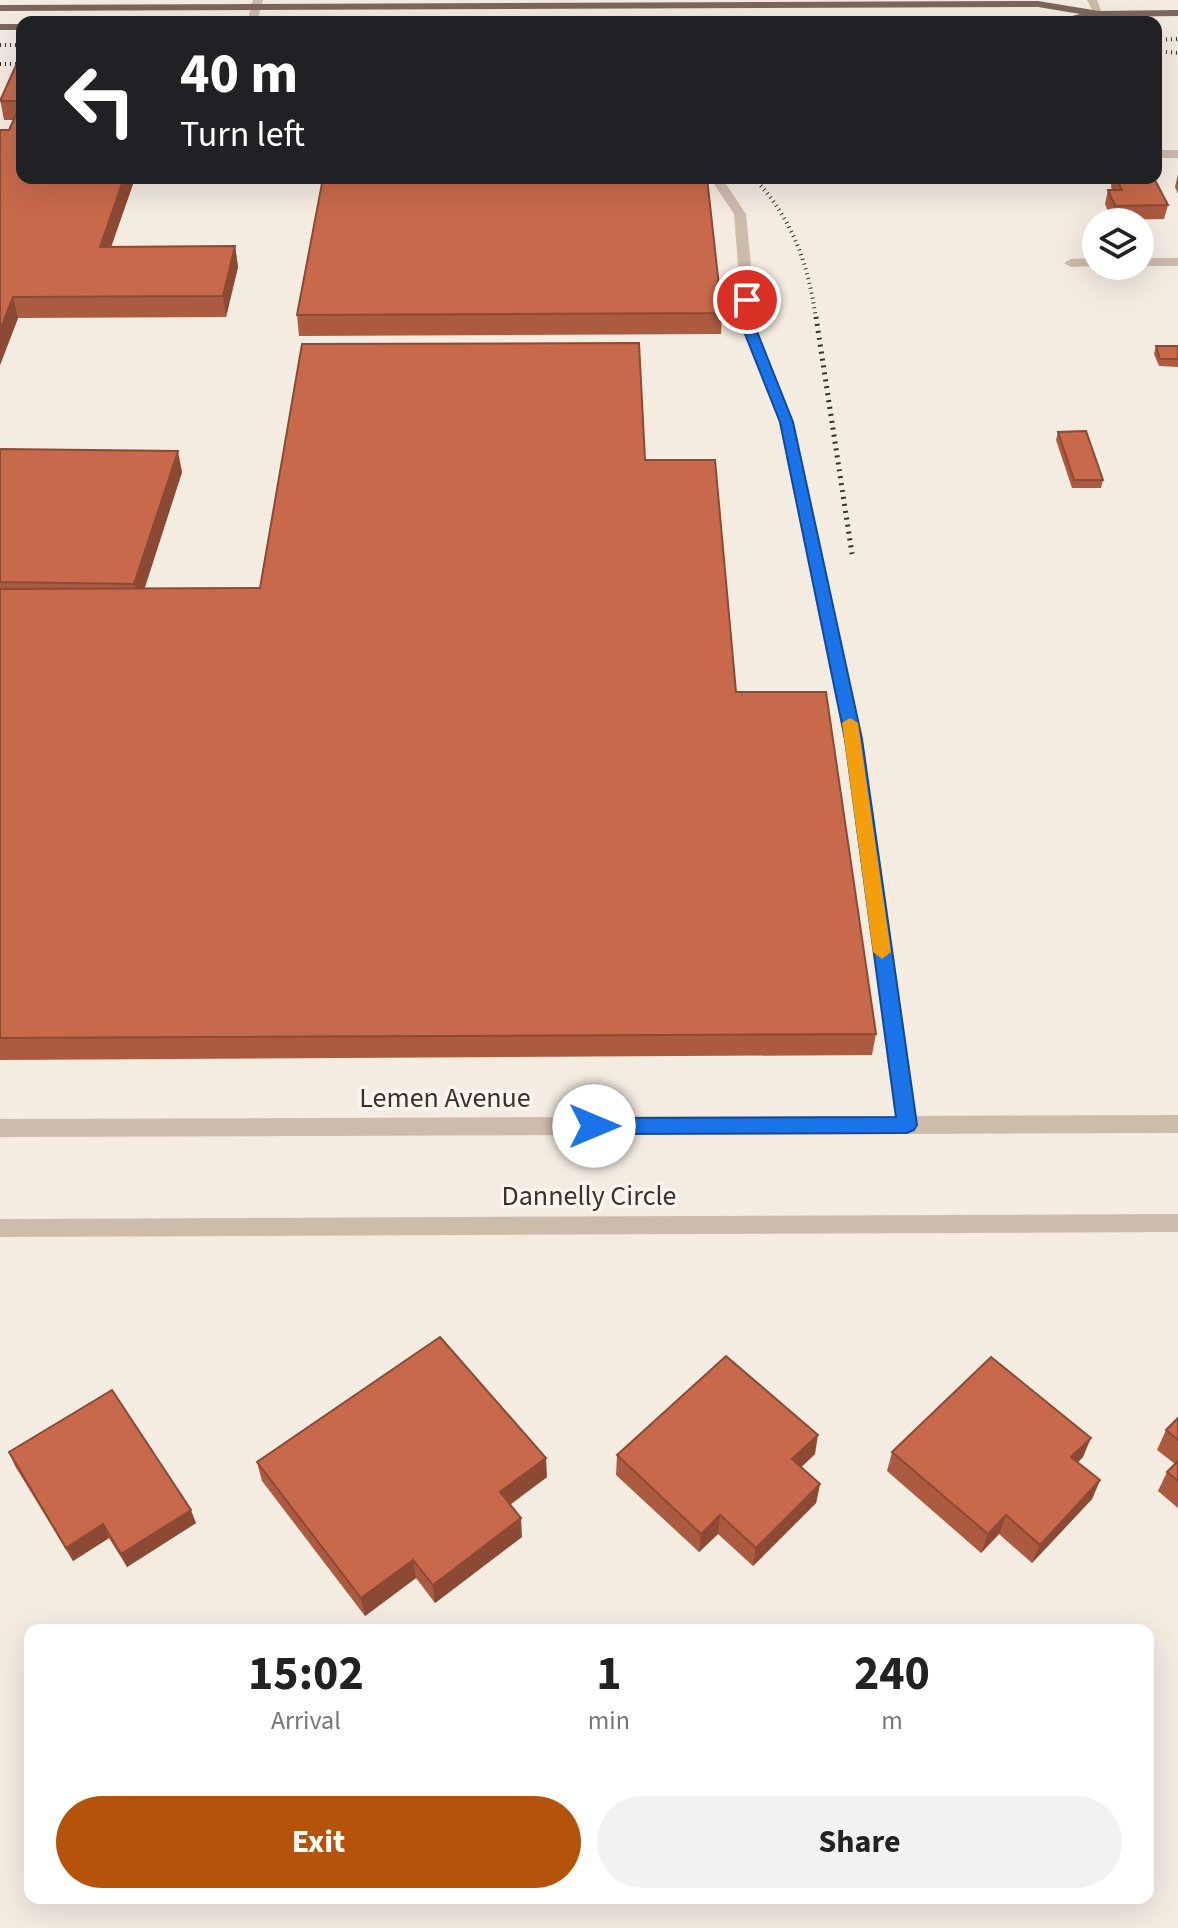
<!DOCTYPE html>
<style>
body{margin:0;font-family:"Source Sans 3",sans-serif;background:#f2f2f2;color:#222;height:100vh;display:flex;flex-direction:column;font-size:30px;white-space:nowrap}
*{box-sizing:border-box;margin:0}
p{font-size:26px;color:#767676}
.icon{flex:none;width:44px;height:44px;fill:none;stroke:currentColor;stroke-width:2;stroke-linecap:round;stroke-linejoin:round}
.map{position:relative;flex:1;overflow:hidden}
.side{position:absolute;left:24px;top:1624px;width:1130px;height:280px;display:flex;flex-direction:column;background:#fff;border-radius:16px;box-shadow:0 8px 32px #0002}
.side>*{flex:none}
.hud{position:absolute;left:16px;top:16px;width:1146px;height:168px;border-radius:16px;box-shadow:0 8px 32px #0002;background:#202124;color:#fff;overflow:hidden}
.fabs{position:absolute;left:1082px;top:208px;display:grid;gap:16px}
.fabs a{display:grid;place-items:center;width:72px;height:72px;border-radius:50%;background:#fff;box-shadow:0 8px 32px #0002;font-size:40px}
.pin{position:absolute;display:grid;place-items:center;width:68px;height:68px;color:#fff;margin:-34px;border:4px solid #fff;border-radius:50%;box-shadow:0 2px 8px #0007}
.me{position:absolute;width:88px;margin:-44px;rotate:90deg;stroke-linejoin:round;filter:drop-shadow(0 0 6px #0008)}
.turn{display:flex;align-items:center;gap:28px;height:168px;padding:0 32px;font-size:36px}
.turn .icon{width:104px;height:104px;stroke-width:2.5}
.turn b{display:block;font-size:56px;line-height:68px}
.eta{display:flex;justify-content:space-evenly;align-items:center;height:136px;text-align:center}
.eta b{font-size:48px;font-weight:700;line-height:56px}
.cta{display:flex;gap:16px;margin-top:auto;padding:16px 32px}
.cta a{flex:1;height:92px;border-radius:48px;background:#b45309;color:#fff;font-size:32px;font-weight:700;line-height:92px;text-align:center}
.cta a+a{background:#f2f2f2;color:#222}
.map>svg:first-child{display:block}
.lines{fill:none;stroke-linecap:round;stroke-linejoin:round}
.service{fill:#cdbbac;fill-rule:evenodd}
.minor{fill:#cdbbac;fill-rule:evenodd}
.primary{fill:#7d675c;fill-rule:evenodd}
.rail-far1{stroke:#3b302b;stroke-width:4;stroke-dasharray:1 4;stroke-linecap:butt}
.rail{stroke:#3b302b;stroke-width:5;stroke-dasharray:2 5;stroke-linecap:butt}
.wall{fill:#ac5a40}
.shaded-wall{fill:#8c4a34}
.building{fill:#c8694b;stroke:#8c4a34;stroke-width:2}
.route{fill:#1a73e8;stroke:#114b97;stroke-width:2}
.slow{fill:#f59e0b}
.labels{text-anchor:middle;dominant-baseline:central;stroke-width:7;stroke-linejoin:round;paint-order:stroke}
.street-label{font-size:28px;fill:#3b302b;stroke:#fbf5ee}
</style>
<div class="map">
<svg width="1178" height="1928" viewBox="0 0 1178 1928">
<rect width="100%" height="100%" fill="#f4ebe1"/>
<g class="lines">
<g class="service">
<polygon points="253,0 263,0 257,22 247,22"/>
<polygon points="710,178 722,178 746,214 757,329 793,422 862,739 918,1125 915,1131 907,1134 899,1131 896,1125 844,739 779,422 743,329 734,214"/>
<polygon points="1096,258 1096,266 1071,267 1064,263 1071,259"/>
<rect x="1140" y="258" width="38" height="8"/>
</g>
<g class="minor">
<polygon points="1087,0 1097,0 1103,16 1095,16"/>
<rect x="1156" y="150" width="22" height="8"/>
<polygon points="1178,1115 1178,1133 0,1137 0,1119"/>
<polygon points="1178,1214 1178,1232 0,1237 0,1219"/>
</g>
<g class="primary">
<polygon points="1038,1 1099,11 1178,10 1178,16 1099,17 1047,22 1080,14 1038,7 0,11 0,5"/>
<rect x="0" y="24" width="22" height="6"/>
</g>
<g class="rail-far1">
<polyline points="1156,40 1178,39"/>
<polyline points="0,45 22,45"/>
<polyline points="1156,51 1178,53"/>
<polyline points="0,64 22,64"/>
<path d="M754,178C793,220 808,263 816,319"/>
</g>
<polyline class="rail" points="816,317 852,554"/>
</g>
<g class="wall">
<polygon points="22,63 22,178 191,178 189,184 133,184 111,247 235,246 238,267 226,317 18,318 0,365 0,130 9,130 14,120 4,120 0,99"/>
<polygon points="1178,174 1178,194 1175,187"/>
<polygon points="1112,178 1154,178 1168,205 1164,219 1112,220 1105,204 1108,190 1112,190 1111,187"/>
<polygon points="722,313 721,334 299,336 297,315"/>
<polygon points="1156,346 1178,346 1178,367 1159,366 1154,354"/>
<polygon points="1058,432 1103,480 1101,488 1072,488 1056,440"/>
<polygon points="0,449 182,472 144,589 260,588 645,460 736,692 876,1034 872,1055 0,1060"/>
<polygon points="1178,1418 1178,1508 1158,1491 1167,1472 1175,1464 1157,1450 1166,1430"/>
<polygon points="9,1452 196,1523 127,1567 109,1538 73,1561 15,1466"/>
<polygon points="892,1452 1083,1457 1078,1462 1100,1480 1092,1499 1032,1563 999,1534 981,1553 887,1471"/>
<polygon points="815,1454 801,1467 820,1484 816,1503 753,1566 718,1534 699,1552 616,1475 617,1455"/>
<polygon points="257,1462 547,1477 510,1505 522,1537 435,1603 416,1578 365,1616 262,1481"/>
</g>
<g class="shaded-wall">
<polygon points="124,178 131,178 133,184 104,267 100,247"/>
<polygon points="235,246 238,267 226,317 223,296"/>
<polygon points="13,297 18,318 0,365 0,330"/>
<polygon points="178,451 182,472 139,606 134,584"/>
<polygon points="818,1435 815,1454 789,1479 792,1459"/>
<polygon points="1091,1438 1083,1457 1064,1476 1071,1457"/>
<polygon points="546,1458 547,1477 501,1511 500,1492"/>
<polygon points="1100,1480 1092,1499 1032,1563 1040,1545"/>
<polygon points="820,1484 816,1503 753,1566 756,1548"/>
<polygon points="191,1510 196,1523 127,1567 121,1554"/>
<polygon points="720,1515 718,1534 699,1552 701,1534"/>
<polygon points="1006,1515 999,1534 981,1553 988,1534"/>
<polygon points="521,1518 522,1537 435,1603 433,1585"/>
<polygon points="103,1524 109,1538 73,1561 66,1548"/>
<polygon points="413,1560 416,1578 365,1616 361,1598"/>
</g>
<g class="building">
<polygon points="17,63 22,63 22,101 0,101"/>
<polygon points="22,102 22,178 124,178 100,247 235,246 223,296 13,297 0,330 0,130 9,130"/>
<polygon points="323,178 707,178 722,313 297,315"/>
<polygon points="1116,178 1154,178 1168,205 1115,206 1108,190 1122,190"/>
<polygon points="639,343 645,460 715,460 736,692 826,692 876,1034 0,1038 0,589 260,588 302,344"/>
<polygon points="1156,346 1178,346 1178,359 1160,359"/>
<polygon points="1086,431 1103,480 1074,480 1058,432"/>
<polygon points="0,449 178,451 134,584 0,582"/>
<polygon points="440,1337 546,1458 500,1492 521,1518 433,1585 413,1560 361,1598 257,1462"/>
<polygon points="726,1356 818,1435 792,1459 820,1484 756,1548 720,1515 701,1534 617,1455"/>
<polygon points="991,1357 1091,1438 1071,1457 1100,1480 1040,1545 1006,1515 988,1534 892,1452"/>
<polygon points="112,1390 191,1510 121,1554 103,1524 66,1548 9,1452"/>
<polygon points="1178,1418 1178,1440 1166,1430"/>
<polygon points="1178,1461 1178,1481 1167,1472"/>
</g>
<polygon class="route" points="747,296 753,300 756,329 793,422 862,739 917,1125 914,1130 907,1133 594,1134 587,1131 585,1126 587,1120 594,1118 896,1117 845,739 780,422 743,329 741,300"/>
<polygon class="slow" points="850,718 858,723 891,952 882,959 873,952 842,723"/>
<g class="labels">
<g class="street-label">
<text x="445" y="1098">Lemen Avenue</text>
<text x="589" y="1196">Dannelly Circle</text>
</g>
</g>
</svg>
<div class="fabs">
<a><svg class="icon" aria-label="layers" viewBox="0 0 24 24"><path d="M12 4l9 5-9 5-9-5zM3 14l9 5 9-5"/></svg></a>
</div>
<div class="pin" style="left:747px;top:300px;background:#d93025"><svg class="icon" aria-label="arrive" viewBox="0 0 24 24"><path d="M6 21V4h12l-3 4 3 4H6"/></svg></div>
<svg class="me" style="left:594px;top:1126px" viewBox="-20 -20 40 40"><circle r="19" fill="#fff"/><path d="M0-13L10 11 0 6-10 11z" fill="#1a73e8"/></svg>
<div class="hud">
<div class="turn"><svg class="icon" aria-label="left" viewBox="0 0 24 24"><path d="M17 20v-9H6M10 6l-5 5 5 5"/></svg><div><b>40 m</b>Turn left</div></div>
</div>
<section class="side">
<div class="eta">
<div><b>15:02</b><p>Arrival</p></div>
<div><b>1</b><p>min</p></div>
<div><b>240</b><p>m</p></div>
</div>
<div class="cta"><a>Exit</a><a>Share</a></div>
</section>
</div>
